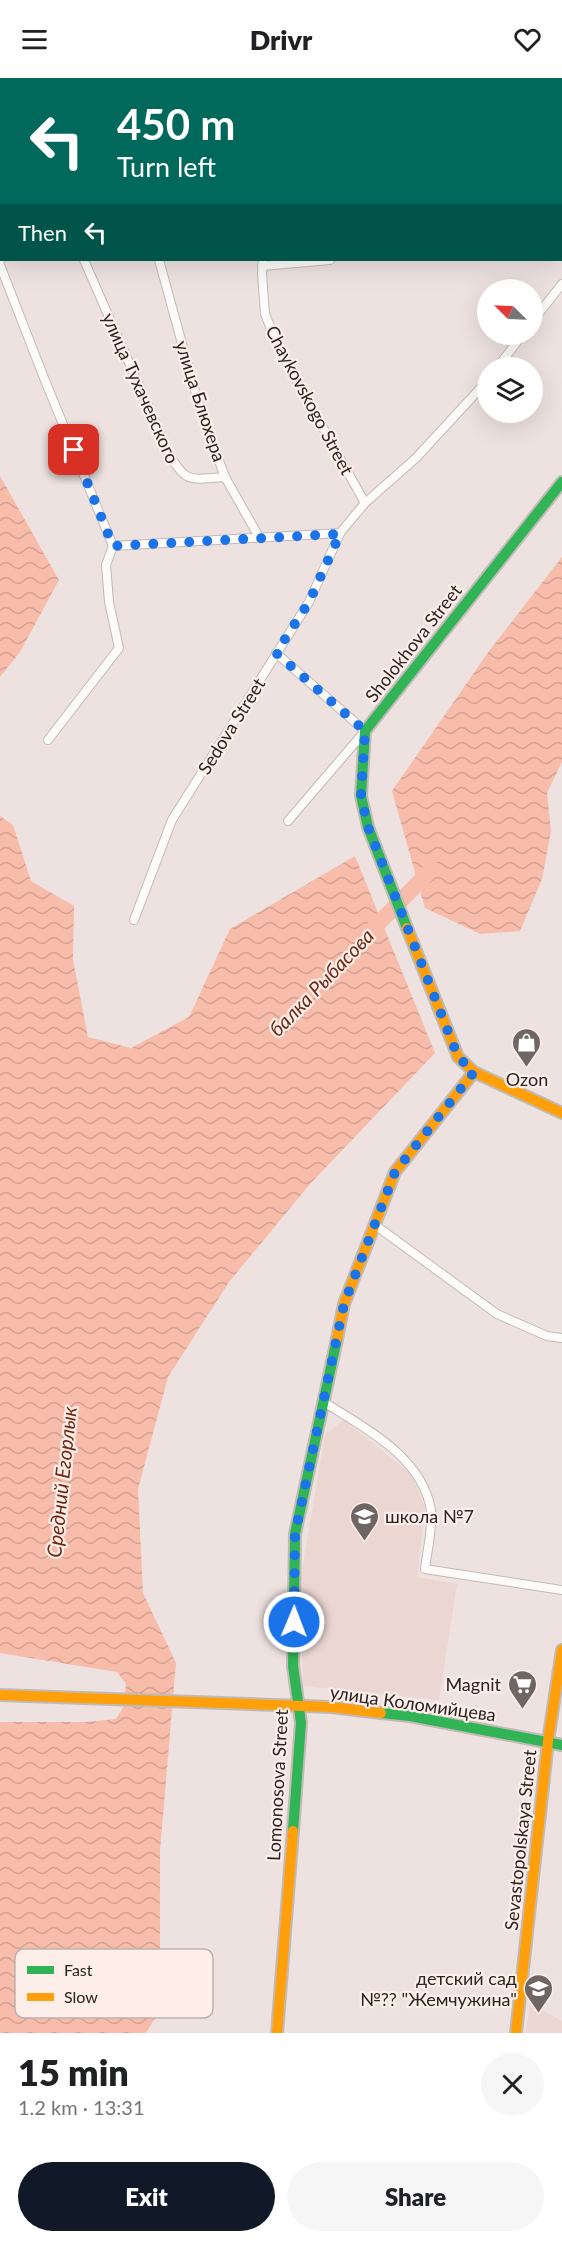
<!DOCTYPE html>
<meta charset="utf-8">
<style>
body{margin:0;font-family:Lato,sans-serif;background:#f6f6f6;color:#202124;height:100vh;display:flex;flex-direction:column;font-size:22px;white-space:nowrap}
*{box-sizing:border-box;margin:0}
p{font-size:20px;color:#757577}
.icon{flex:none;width:33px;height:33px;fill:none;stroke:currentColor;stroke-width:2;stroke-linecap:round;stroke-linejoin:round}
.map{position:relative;height:1955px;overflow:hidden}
.side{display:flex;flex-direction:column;background:#fff;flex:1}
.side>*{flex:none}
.top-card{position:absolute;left:0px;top:0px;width:562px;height:183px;box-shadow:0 6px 24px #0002;background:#00695c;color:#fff;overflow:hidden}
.needle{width:39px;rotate:294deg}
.buttons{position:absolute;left:477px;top:201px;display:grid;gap:12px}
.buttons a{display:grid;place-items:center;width:66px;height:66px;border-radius:50%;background:#fff;box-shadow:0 6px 24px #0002;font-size:30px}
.pin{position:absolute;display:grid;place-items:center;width:51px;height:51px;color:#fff;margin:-26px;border-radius:12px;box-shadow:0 3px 9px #0006}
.me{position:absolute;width:66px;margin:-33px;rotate:1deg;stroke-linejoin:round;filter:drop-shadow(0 0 4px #0008)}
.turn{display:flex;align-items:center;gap:21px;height:126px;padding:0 18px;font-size:27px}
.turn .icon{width:78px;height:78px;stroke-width:2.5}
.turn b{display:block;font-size:42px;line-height:51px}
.then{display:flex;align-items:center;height:57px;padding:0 18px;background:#0003;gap:12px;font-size:22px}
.round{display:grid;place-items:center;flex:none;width:63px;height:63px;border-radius:32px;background:#f6f6f6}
.overview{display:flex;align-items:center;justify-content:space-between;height:102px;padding:0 18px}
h1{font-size:36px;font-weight:800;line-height:45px}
.cta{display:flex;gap:12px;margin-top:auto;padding:12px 18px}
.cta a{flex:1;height:69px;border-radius:36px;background:#111827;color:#fff;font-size:24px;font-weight:800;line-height:69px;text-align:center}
.cta a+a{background:#f6f6f6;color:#202124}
header{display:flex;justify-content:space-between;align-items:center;height:78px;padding:0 18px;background:#fff;font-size:27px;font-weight:800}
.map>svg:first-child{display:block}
.built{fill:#ebd6d1}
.water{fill:url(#water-waves)}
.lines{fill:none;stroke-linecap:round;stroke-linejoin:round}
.river{stroke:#f8bcaa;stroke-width:16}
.street-casing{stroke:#c2bab7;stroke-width:10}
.fast-casing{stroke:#c2bab7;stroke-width:14}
.slow-casing{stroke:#c2bab7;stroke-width:14}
.street{stroke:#fcfbfa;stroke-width:8}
.fast{stroke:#30b455;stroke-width:10}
.slow{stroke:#ff9f0a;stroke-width:10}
.route{stroke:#1a73e8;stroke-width:10;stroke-dasharray:0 18}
.labels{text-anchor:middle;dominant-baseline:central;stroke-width:4.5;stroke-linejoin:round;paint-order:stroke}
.street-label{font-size:18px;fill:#2b2421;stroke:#fdeee9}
.poi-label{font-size:18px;fill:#2b2421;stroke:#fdeee9;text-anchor:end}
.water-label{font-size:20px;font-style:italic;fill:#6e2911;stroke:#fdeee9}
.key{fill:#fdeee9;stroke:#beb1ad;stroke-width:1.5}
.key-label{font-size:16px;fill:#2b2421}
</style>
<header><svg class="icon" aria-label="menu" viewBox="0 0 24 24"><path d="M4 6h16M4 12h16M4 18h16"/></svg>Drivr<svg class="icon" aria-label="heart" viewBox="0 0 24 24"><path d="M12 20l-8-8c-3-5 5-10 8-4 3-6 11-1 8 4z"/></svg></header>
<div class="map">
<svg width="562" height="1955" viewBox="0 0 562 1955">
<defs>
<pattern id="water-waves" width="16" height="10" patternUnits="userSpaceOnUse" patternTransform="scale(1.5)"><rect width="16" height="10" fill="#f8bcaa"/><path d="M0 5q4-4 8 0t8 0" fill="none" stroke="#d5a192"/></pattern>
</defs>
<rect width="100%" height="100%" fill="#ede2df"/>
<g class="built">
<polygon points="344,1342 411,1396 425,1429 417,1499 457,1506 439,1622 303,1608 300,1503 325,1356"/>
<polygon points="530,1926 562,1943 562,1955 526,1955"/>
</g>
<g class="water">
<polygon points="0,398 59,502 20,574 0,599"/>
<polygon points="562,479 562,684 547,715 551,753 542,801 520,853 480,856 425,830 392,713 489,573"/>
<polygon points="0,738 13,747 31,803 74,828 73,882 88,959 131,970 189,939 230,851 355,778 435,975 310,1106 229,1204 168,1299 138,1411 143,1515 176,1585 160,1773 160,1932 146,1955 0,1955 0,1644 86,1644 116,1641 124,1628 126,1606 117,1594 0,1575"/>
</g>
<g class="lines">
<polyline class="river" points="366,858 432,791"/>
<defs>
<g id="street">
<polyline points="69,0 69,2"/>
<polyline points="142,0 142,2"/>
<polyline points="264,0 264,2"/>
<polyline points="347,0 347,2"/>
<polyline points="451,0 452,2"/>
<polyline points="546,2 548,0"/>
<polyline points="561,151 562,151"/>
<polyline points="0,180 2,180"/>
<path d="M84,182L169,376C187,407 192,401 225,399"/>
<polyline points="159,182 200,331 225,399 259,459"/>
<polyline points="263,182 262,196 265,236 279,271 365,425"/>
<polyline points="0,187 44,300 113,468 340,455"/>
<polyline points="262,188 330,182"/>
<polyline points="532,244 562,206"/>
<polyline points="497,290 523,256"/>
<polyline points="276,575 365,653 288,743"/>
<polyline points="48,662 119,570 109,524 106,487 113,468"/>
<polyline points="134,842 172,742 309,524 340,455 365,425 416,380 488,302"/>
<polyline points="375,1147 497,1236 547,1258 562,1260"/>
<path d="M324,1324C364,1350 422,1378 431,1432C433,1448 427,1474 425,1491L562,1512"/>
</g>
<g id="fast">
<polyline points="407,850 368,749 361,718 365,653 562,404"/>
<polyline points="381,1635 410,1638 562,1667"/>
<polyline points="293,1753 301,1645 293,1588 295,1456 337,1261"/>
</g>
<g id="slow">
<polyline points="407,850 458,979 474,994 562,1035"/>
<polyline points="337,1261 344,1226 395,1094 474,994"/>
<polyline points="0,1617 331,1629 381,1635"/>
<polyline points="277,1955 293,1753"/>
<polyline points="516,1955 548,1663 562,1572"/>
</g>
</defs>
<use href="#street" class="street-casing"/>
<use href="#fast" class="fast-casing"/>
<use href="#slow" class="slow-casing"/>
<use href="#street" class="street"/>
<use href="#fast" class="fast"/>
<use href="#slow" class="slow"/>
</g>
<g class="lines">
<polyline class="route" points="74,372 113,468 340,456 309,524 276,575 365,653 361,718 368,749 458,979 474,994 395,1094 344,1226 295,1456 294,1544"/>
</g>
<defs>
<symbol id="shop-pin" viewBox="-11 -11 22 30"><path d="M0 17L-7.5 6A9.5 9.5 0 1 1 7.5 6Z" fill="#6f6664" stroke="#fdeee9"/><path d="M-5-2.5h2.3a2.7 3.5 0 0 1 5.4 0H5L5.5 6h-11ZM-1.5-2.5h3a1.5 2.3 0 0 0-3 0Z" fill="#fff"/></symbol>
<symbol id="school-pin" viewBox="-11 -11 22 30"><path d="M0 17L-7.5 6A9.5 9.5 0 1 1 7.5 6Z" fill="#6f6664" stroke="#fdeee9"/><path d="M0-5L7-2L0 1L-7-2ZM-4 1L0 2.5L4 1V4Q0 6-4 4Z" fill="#fff"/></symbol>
<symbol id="supermarket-pin" viewBox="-11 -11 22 30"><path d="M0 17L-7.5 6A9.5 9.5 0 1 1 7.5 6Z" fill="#6f6664" stroke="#fdeee9"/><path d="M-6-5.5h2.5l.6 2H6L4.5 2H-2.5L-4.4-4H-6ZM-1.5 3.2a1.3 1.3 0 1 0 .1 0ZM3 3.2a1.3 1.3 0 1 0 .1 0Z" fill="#fff"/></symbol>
</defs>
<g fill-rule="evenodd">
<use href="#shop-pin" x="510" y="948" width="33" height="45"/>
<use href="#school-pin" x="348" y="1422" width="33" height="45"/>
<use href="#supermarket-pin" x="506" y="1590" width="33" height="45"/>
<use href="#school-pin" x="522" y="1894" width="33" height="45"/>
</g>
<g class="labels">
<g class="street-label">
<text transform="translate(141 310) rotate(66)">улица Тухачевского</text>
<text transform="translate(310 322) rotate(62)">Chaykovskogo Street</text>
<text transform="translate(201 323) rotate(72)">улица Блюхера</text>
<text transform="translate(413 565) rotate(-52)">Sholokhova Street</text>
<text transform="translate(231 648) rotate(-58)">Sedova Street</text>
<text transform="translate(413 1625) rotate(8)">улица Коломийцева</text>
<text transform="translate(277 1707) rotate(-87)">Lomonosova Street</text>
<text transform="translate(520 1762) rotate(-84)">Sevastopolskaya Street</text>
</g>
<g class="poi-label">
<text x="527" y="1001" text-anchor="middle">Ozon</text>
<text x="385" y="1438" text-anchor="start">школа №7</text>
<text x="501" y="1606">Magnit</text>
<text x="517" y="1900">детский сад<tspan x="517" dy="21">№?? "Жемчужина"</tspan></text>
</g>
<g class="water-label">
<text transform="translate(321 904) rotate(-46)">балка Рыбасова</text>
<text transform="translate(61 1404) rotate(-84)">Средний Егорлык</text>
</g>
</g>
<rect x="15" y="1871" width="198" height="69" rx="9" class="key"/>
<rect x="27" y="1888" width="27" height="8" fill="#30b455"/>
<rect x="27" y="1915" width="27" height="8" fill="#ff9f0a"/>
<g class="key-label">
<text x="64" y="1898">Fast</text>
<text x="64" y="1925">Slow</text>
</g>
</svg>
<div class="buttons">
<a><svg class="needle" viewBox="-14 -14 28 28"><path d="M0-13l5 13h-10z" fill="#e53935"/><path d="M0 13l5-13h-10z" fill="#757577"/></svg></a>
<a><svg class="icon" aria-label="layers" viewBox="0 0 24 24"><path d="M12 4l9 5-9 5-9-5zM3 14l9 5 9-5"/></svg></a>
</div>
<div class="pin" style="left:74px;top:372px;background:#d93025"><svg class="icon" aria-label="arrive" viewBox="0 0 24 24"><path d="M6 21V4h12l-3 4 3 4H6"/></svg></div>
<svg class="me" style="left:294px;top:1544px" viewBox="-20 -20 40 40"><circle r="17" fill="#1a73e8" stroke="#fff" stroke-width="3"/><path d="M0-11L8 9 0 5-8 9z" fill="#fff"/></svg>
<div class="top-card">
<div class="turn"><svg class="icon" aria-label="left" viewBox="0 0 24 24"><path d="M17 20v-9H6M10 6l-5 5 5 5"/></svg><div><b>450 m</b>Turn left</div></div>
<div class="then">Then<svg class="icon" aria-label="left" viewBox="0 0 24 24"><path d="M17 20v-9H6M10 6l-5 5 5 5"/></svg></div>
</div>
</div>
<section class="side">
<div class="overview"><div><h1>15 min</h1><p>1.2 km · 13:31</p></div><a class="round"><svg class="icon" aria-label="close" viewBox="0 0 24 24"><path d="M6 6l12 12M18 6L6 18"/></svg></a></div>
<div class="cta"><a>Exit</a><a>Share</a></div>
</section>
